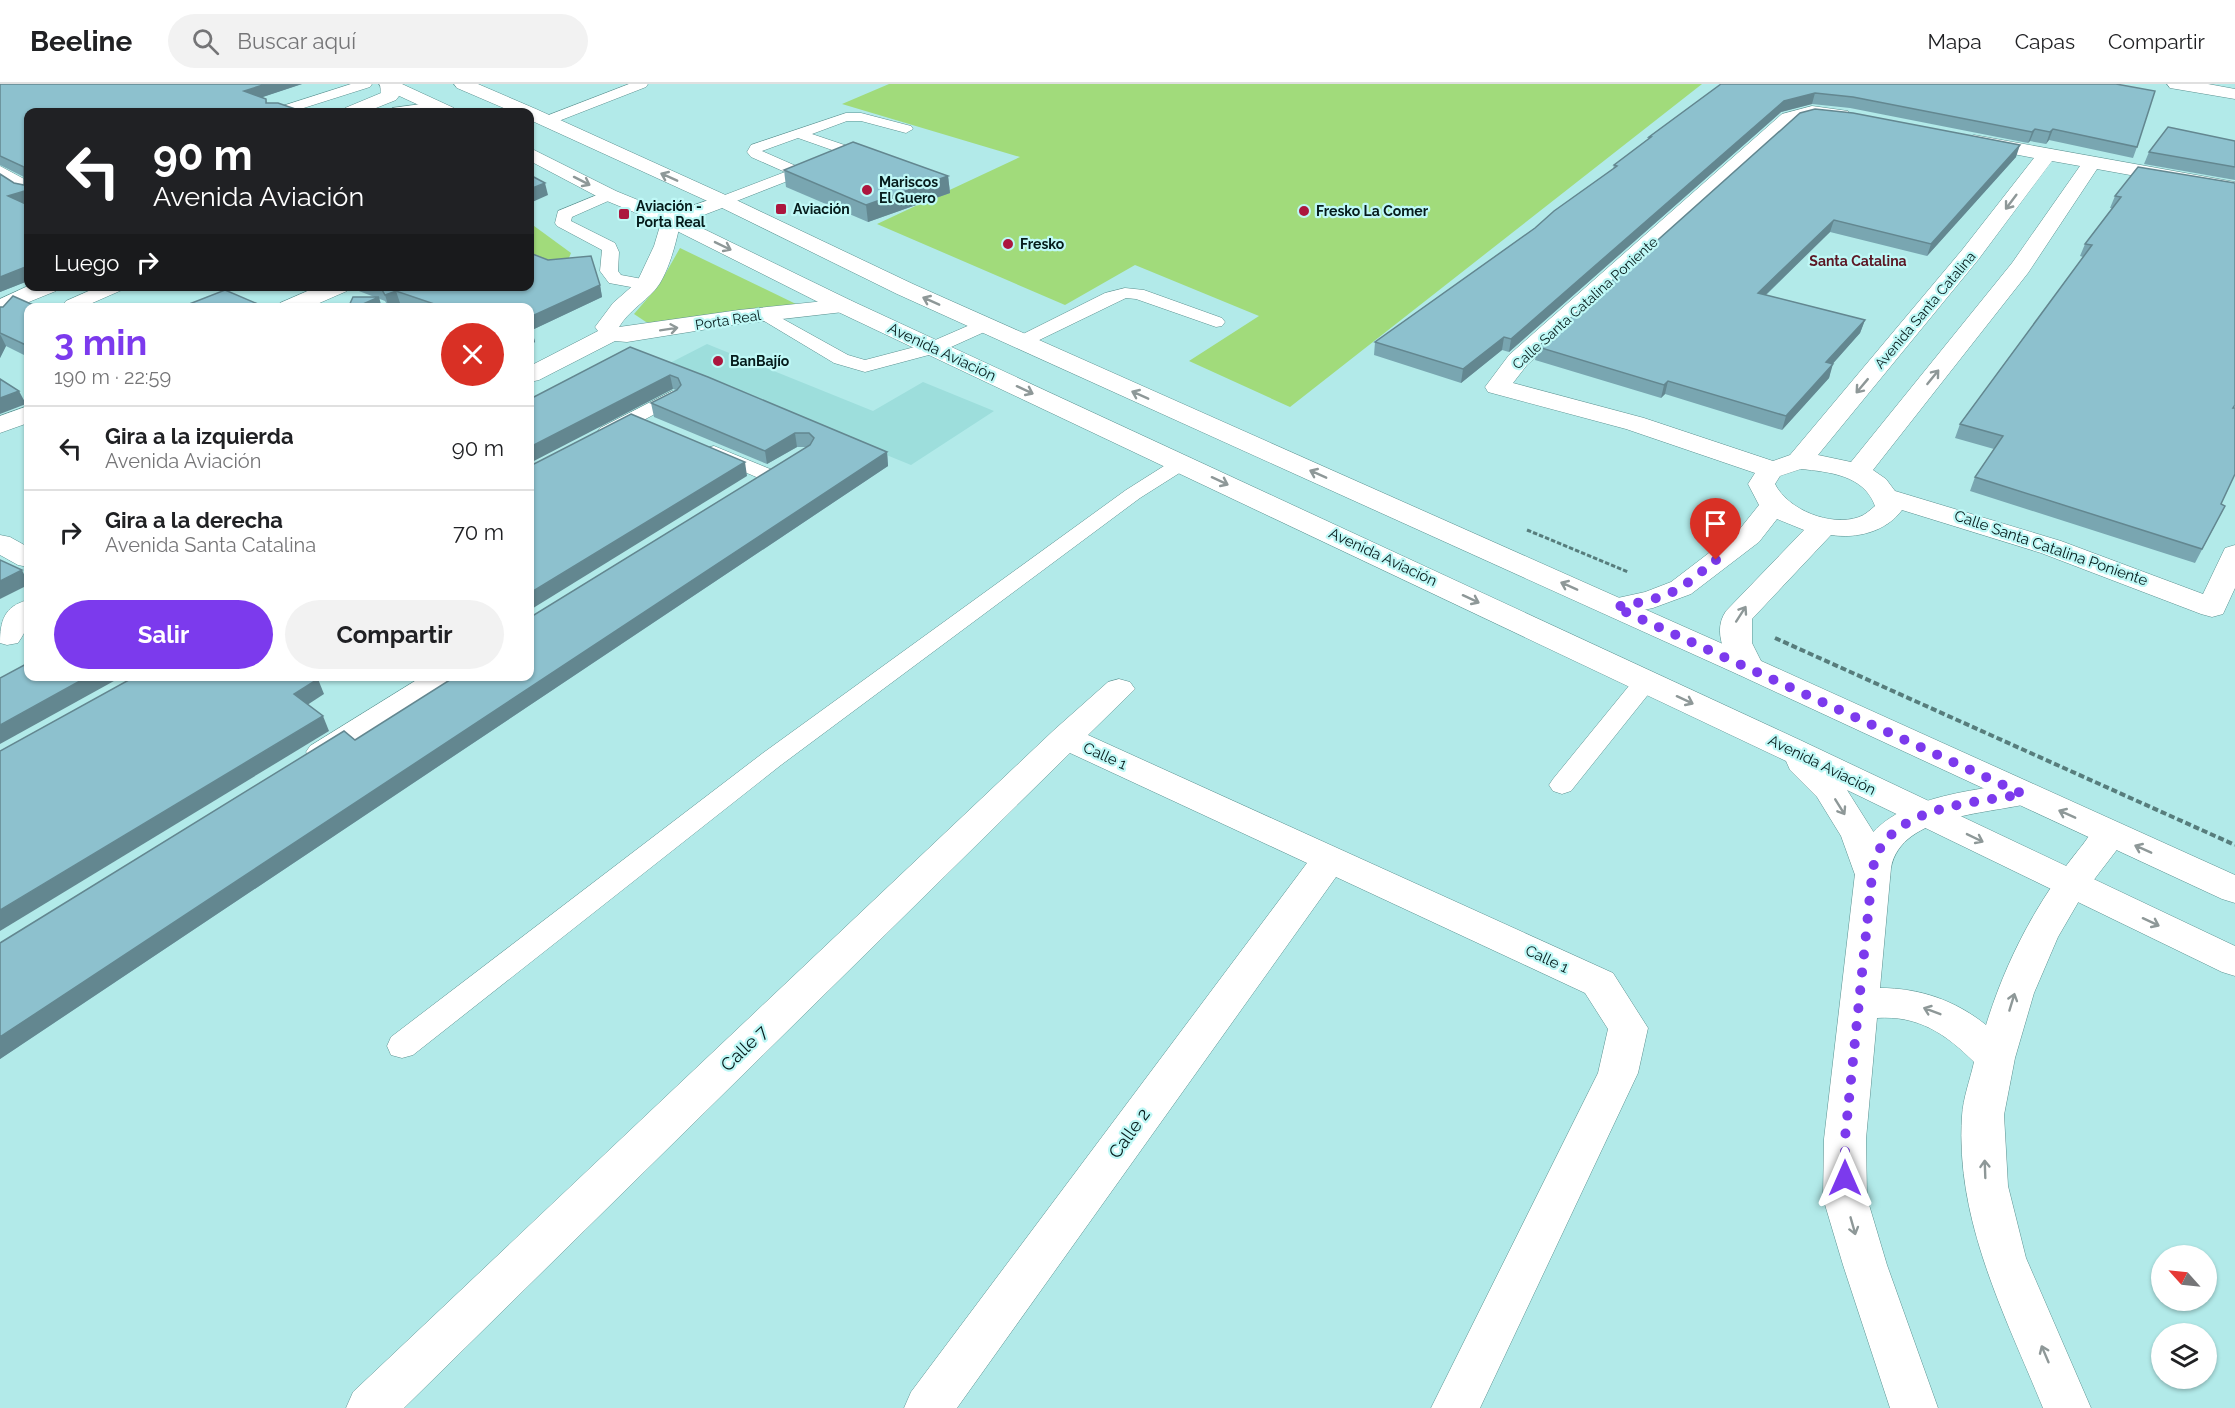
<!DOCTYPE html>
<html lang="es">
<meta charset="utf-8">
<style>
body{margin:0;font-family:Raleway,sans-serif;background:#f2f2f2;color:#202124;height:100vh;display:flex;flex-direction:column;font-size:22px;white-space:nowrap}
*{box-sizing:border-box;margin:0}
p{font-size:20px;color:#757577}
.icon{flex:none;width:33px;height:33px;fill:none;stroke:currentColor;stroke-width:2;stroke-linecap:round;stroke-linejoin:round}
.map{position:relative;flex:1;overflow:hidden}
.sheet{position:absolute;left:24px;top:219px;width:510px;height:378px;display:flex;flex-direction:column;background:#fff;border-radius:12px;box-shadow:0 2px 4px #0004}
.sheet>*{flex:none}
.top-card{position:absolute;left:24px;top:24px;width:510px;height:183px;border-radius:12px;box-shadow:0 2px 4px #0004;background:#202124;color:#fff;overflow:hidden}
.needle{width:39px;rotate:297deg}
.tools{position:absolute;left:2151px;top:1161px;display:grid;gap:12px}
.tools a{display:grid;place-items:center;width:66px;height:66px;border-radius:50%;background:#fff;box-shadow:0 2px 4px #0004;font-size:30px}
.pin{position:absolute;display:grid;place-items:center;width:51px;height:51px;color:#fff;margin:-62px -26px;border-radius:50% 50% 50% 0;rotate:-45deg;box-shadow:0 0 6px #0007}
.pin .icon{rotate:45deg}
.me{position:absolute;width:66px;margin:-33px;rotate:0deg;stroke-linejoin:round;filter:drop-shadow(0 0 4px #0008)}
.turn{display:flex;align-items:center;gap:21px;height:126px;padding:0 30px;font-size:27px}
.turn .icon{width:78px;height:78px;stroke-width:2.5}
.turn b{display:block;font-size:42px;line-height:51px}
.then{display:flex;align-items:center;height:57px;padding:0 30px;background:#0003;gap:12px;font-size:22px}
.round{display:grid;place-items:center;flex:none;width:63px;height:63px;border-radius:32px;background:#f2f2f2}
.head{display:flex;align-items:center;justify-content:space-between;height:102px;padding:0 30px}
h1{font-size:36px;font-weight:700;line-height:45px;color:#7c3aed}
.button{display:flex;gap:12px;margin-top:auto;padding:12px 30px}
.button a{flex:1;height:69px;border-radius:36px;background:#7c3aed;color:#fff;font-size:24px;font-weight:700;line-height:69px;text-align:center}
.button a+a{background:#f2f2f2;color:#202124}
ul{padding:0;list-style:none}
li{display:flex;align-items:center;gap:18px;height:84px;padding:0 30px;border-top:2px solid #e0e0e0}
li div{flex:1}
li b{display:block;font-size:22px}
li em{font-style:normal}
header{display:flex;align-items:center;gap:36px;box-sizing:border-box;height:84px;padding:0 30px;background:#fff;border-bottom:2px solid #e0e0e0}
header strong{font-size:28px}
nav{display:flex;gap:33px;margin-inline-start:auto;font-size:21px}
.search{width:420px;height:54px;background:#f2f2f2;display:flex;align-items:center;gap:15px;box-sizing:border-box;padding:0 21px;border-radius:33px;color:#757577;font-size:22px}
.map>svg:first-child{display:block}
.built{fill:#9ddedc}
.green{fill:#a1db7b}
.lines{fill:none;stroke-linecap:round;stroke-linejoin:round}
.service-casing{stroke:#5b9190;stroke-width:1}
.minor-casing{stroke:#5b9190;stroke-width:1}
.primary-casing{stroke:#5b9190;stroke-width:1}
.path-far1{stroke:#577d7c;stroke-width:3;stroke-dasharray:4.5 2;stroke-linecap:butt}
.path{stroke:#577d7c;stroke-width:4;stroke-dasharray:6 3;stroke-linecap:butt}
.service{fill:#fff;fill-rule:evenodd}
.minor{fill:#fff;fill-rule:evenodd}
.primary{fill:#fff;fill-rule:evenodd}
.wall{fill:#79a6b1}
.shaded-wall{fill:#638790}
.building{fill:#8dc1ce;stroke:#638790;stroke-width:1.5}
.oneway{stroke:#8e9898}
.route{stroke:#7c3aed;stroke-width:10;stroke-dasharray:0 18}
.poi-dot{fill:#ac163e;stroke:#bff8f6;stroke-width:2}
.labels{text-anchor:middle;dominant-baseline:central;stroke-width:4.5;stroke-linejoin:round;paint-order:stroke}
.far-poi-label{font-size:14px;font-weight:bold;fill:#051b1b;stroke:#bff8f6;text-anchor:start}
.far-neighbourhood-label{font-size:14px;font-weight:bold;fill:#5c1724;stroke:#bff8f6}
.far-street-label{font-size:14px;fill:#051b1b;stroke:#bff8f6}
.street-label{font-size:15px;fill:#051b1b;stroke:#bff8f6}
.near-street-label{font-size:18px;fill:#051b1b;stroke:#bff8f6}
</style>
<header>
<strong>Beeline</strong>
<div class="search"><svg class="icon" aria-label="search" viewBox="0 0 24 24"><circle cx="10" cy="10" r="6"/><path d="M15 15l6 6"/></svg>Buscar aquí</div>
<nav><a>Mapa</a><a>Capas</a><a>Compartir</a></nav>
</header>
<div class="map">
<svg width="2235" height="1324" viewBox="0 0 2235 1324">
<rect width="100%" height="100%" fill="#b2eae9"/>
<polygon class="built" points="707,260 873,327 923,298 994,327 911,381 666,281"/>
<g class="green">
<polygon points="889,0 1702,0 1290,323 1189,277 1259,232 1135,181 1065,221 877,140 1020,73 842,20"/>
<polygon points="530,139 571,169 566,181 530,179"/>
<polygon points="680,164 796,220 666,241 646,238 634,230 659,201"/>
</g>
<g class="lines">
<defs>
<g id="service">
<polygon points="351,0 372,0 370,3 291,28 271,28 273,25"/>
<polygon points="629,0 648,0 646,3 551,40 541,40 539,37 541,34"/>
<polygon points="846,29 861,29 911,42 913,45 906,49 861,37 847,37 812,50 877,72 880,75 877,78 872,80 798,54 762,67 803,85 806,88 803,91 729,120 717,120 715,117 717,114 785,88 751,73 747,68 751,61"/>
<polygon points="609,106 615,108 617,111 615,114 572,133 571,137 615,159 619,168 618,187 621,191 653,197 656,201 653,205 647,206 609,199 600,187 602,166 557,142 555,139 558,127"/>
<polygon points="100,202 124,202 122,206 81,224 65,224 63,221 66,217"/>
<polygon points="1125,204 1144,206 1222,234 1225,238 1222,242 1216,243 1136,215 1126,214 1027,262 1015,262 1012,258 1015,254 1105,209"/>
<polygon points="765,225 848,271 865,276 926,260 979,237 991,237 994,241 991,245 940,268 865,288 834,279 759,234 756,230 759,226"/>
<polygon points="672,307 679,309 682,313 679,317 614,352 600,352 597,348 600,344"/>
<polygon points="714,362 775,387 778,391 775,395 768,397 761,395 707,372 704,368 707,364"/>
<polygon points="1182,373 1189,375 1192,379 1189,383 1140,414 781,681 413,971 402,974 391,971 387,962 391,953 763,669 1126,406 1175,375"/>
<polygon points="1646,589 1655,592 1658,597 1655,602 1571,707 1562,710 1553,707 1549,701 1553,695 1637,592"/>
<polygon points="423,592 453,592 450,597 328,674 319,676 310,674 306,668 310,662"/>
</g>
<g id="minor">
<polygon points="380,0 398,0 399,12 396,16 366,28 342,28 345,24 381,9"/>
<polygon points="2167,0 2208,0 2235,5 2235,15 2176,5 2170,4"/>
<polygon points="436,18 442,19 445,23 442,27 389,28 392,24"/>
<path d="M1812,22L1848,27L1850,31L1848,35L1841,37L1812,34L1796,38L1527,281L1513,299L1644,334L1773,377L1790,371L1962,166L2034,74L1967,61L1964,57L1967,53L1974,51L2235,98V110L2097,85L2028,189L1873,386L1886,395L1895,407L2061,457L2203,510L2225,464L2235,461V504L2223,530L2212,533L2201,530L2041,469L1902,426C1886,448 1856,455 1831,451L1752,535V559L1764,583L1759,590L1748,593L1737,590C1725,572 1712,547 1726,527L1804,446L1777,435L1759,458L1691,510L1653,524L1615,532L1604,529L1600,523L1604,517L1645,508L1671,498L1739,446L1759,421L1748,400L1755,389L1626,345L1488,308L1485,303L1509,271L1782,30ZM2052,77L2080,82L2012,179L1851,378L1818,371L1978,176ZM1801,385C1829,388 1864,391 1875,422C1870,426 1865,431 1859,433C1831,443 1788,426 1775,400L1780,392Z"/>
<polygon points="0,82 28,97 28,111 21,109 0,96"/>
<path d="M723,111L730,113L733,117L730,121L680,140C676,159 668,191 655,206C643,219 628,228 619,243L739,226L844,215L852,217L855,222L852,227L739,240L627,258L615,257L539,296L530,298V282L598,247L595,243L613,219L637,198L654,162L663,132Z"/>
<polygon points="28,202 59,202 56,207 19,222 8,234 0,236 0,215"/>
<polygon points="319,202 350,202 347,207 308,224 277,224 280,219"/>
<polygon points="28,322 28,339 0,349 0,332"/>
<polygon points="0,451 10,453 28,463 28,483 18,481 0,471"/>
<path d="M28,516C30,535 29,543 18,559L7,561L0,559C0,537 4,522 28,516Z"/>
<polygon points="1119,595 1130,598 1135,605 1088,651 1613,889 1648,944 1638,989 1480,1324 1431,1324 1598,989 1608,945 1585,909 1336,793 957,1324 904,1324 911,1308 1307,779 1070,669 404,1324 346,1324 353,1308 1054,646 1108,598"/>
<path d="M2023,698L2035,702L2040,710L2035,718C1993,730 1901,729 1891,784L1880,904C1919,904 1955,916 1986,941C2006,876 2037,817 2080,764C2086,757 2093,744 2101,741C2110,737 2115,739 2123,741L2129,750L2083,810L2058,853L2034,909L2015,974L2004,1031L2008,1102L2026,1174L2091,1324H2043C2005,1231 1955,1136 1962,1032C1963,1014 1970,996 1974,978C1946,950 1918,931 1877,934L1866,1055L1867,1114L1887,1181L1938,1324H1890L1843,1181L1823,1114L1824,1055L1856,781C1872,713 1967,708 2023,698Z"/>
</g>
<g id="primary">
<polygon points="379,0 402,0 454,24 457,28 434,28 382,4"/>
<polygon points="454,0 478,0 536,25 730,113 913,200 1759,576 2235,791 2235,819 2222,815 1737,590 897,210 716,121 530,36 530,28 513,28 457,4"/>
<polygon points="530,64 616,107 677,132 852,217 1800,656 2235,862 2235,892 2222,888 1847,706 1876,752 1890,793 1885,802 1872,806 1859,802 1841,752 1817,713 1790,686 1786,677 836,227 663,140 602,115 530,77"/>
</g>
</defs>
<use href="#service" class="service-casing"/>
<use href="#minor" class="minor-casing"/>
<use href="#primary" class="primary-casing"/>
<polyline class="path-far1" points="1527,446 1628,488"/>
<polyline class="path" points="1775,554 2235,761"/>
<use href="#service" class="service"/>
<use href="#minor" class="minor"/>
<use href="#primary" class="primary"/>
</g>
<g class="wall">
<polygon points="0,0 302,0 262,13 266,15 267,19 28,28 28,119 26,120 28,121 28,197 0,208 14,99 24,101 24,93 0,81"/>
<polygon points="1721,0 2116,0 2137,63 2133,74 2049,56 2046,60 2030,57 2028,59 1850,24 1812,20 1781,28 1509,268 1502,266 1461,299 1374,271 1375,258 1535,144 1613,85 1614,81 1648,55 1649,53"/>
<polygon points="1800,29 2016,73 1927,172 1830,148 1766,211 1865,236 1860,249 1832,280 1829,294 1782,346 1665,310 1661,314 1535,276 1538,263"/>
<polygon points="2235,57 2235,96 2144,80 2149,68"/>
<polygon points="784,86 948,92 950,109 868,138 786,103"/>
<polygon points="2235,99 2221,420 2225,422 2195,479 1970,407 1975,393 1994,365 1955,354 1960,340 2083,173 2080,172 2085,160 2112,124 2110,124 2115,112"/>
<polygon points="600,201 602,213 532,246 535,258 530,261 530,224 412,224 400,219 389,224 385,217 351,204 351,202 530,202"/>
<polygon points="0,223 28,224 28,273 6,262 0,274"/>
<polygon points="630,263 887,368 888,382 0,975 0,859 355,656 530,592 530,531 534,531 808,363 797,363 767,380 654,333 651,319 676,306 673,305"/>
</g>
<g class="shaded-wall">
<polygon points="266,0 302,0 248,18 244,7"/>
<polygon points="1815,9 1812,20 1781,28 1509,268 1511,255 1784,17"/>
<polygon points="2035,45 2030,57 2028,59 2032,48"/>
<polygon points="2053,45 2049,56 2046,60 2050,48"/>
<polygon points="2020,61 2016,73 1927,172 1931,160"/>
<polygon points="948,92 950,109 868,138 866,121"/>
<polygon points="545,99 548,111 530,119 530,105"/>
<polygon points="28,106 28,119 13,124 8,112"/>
<polygon points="1834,136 1830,148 1754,222 1758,209"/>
<polygon points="28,182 28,197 0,208 0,193"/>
<polygon points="600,201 602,213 532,246 535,258 530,261 530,233"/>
<polygon points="396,207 400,219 389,224 385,211"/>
<polygon points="379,213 382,224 354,224"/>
<polygon points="1865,236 1860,249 1822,292 1826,278"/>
<polygon points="0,250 6,262 0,274"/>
<polygon points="1504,253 1502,266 1461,299 1463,285"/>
<polygon points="1833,280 1829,294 1782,346 1786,332"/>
<polygon points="670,291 673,305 530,379 530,363"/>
<polygon points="1668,297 1665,310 1661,314 1664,301"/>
<polygon points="19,307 26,320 0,330 0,314"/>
<polygon points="795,349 797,363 767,380 765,367"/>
<polygon points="887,368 888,382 0,975 0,953"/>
<polygon points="745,378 747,392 530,526 530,509"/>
<polygon points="22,486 28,499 28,501 0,515 0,497"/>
<polygon points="89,592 123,592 0,660 0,641"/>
<polygon points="318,595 324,610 301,625 294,610"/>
<polygon points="323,632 329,647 0,847 0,826"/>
</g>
<g class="building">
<polygon points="0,0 266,0 244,7 266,15 266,19 278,19 304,28 28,28 28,106 8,112 28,121 28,182 0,193 0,90 14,99 24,101 24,83 0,72"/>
<polygon points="1721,0 2116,0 2155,7 2137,63 2053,45 2050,48 2035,45 2032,48 1853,13 1815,9 1784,17 1511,255 1504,253 1463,285 1375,258 1535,144 1554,127 1617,82 1614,81 1651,53 1649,53"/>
<polygon points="1815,25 1853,29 2020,61 1931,160 1834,136 1758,209 1865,236 1826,278 1833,280 1786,332 1668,297 1664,301 1538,263 1800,29"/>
<polygon points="2168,43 2235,57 2235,83 2149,68"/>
<polygon points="853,58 948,92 866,121 784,86"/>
<polygon points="2138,83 2235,99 2235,321 2233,324 2235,324 2235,390 2221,420 2225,422 2202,465 1975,393 2003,352 1960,340 2092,161 2085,160 2121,113 2115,112"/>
<polygon points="530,91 545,99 530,105"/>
<polygon points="530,169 548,176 591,172 600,201 530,233 530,224 446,224 396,207 385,211 381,204 377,202 530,202"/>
<polygon points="225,206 267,224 179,224"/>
<polygon points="13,212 40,224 28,224 28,262 0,249 0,223 3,223"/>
<polygon points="353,213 379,213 354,224 348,224"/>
<polygon points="630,263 708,293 887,368 0,953 0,859 344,647 355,656 456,592 530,592 530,547 532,545 530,544 530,531 534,531 810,361 814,354 809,349 795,349 765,367 651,319 677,306 681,301 678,294 670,291 530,363 530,315"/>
<polygon points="0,295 19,307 0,314"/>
<polygon points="631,330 745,378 530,509 530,382"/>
<polygon points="0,476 22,486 0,497"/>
<polygon points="28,579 28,592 89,592 0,641 0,594"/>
<polygon points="136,592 312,592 318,595 294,610 323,632 0,826 0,667"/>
</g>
<defs><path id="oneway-shaft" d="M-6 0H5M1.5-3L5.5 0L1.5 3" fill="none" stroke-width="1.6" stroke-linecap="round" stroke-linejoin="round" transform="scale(1.5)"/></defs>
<g class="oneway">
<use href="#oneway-shaft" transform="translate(669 93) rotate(-156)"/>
<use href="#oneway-shaft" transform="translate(582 97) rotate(27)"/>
<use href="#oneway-shaft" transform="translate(2011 118) rotate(127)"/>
<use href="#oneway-shaft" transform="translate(723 162) rotate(26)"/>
<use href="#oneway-shaft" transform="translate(931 217) rotate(-156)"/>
<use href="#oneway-shaft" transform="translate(669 245) rotate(-9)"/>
<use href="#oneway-shaft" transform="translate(1933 293) rotate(-51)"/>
<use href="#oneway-shaft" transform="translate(1862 302) rotate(130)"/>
<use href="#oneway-shaft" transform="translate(1025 306) rotate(25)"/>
<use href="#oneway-shaft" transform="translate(1140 311) rotate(-156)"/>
<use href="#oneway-shaft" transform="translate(1318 390) rotate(-156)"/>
<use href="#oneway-shaft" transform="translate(1220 397) rotate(25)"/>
<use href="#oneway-shaft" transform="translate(1569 502) rotate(-156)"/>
<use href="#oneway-shaft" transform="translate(1471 515) rotate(25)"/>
<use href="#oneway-shaft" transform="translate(1741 530) rotate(-57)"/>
<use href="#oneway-shaft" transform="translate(1685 616) rotate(25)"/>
<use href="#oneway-shaft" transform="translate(1840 723) rotate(58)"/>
<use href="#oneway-shaft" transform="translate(2067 730) rotate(-156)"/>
<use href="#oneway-shaft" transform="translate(1975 754) rotate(26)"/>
<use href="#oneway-shaft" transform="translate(2143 765) rotate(-156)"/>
<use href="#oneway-shaft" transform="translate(2151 838) rotate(25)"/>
<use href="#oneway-shaft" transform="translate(2012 918) rotate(-73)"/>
<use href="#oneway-shaft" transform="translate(1932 927) rotate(-159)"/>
<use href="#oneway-shaft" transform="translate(1985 1085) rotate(-92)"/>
<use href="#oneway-shaft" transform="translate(1853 1142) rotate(74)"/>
<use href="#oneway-shaft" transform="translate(2045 1270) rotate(-113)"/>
</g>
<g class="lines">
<path class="route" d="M1716,476C1704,485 1692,497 1678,505C1659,516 1636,519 1615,523L2023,710C1976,719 1901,721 1877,770C1874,776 1873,785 1872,792L1845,1054V1094"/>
</g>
<g class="poi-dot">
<circle cx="867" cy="106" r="6"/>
<rect x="775" y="119" width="12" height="12" rx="3"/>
<circle cx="1304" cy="127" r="6"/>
<rect x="618" y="124" width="12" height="12" rx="3"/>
<circle cx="1008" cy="160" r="6"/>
<circle cx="718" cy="277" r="6"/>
</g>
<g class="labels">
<g class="far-poi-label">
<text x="879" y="98">Mariscos<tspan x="879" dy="16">El Guero</tspan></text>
<text x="636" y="122">Aviación -<tspan x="636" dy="16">Porta Real</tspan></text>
<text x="793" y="125">Aviación</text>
<text x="1316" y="127">Fresko La Comer</text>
<text x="1020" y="160">Fresko</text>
<text x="730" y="277">BanBajío</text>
</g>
<g class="far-neighbourhood-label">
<text x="1858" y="177">Santa Catalina</text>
</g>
<g class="far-street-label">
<text transform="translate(1585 219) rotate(-42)">Calle Santa Catalina Poniente</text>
<text transform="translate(1925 226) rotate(-50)">Avenida Santa Catalina</text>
<text transform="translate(728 236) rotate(-9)">Porta Real</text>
</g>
<g class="street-label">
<text transform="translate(942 268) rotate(25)">Avenida Aviación</text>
<text transform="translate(2051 464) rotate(19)">Calle Santa Catalina Poniente</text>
<text transform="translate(1383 473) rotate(25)">Avenida Aviación</text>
<text transform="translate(1105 672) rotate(24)">Calle 1</text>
<text transform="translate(1822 681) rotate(26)">Avenida Aviación</text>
<text transform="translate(1547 875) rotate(25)">Calle 1</text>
</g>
<g class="near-street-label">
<text transform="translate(744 964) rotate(-44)">Calle 7</text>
<text transform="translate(1129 1049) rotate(-54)">Calle 2</text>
</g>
</g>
</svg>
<div class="tools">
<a><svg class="needle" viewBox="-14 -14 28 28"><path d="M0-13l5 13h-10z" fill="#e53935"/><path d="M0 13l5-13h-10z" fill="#757577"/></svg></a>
<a><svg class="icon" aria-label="layers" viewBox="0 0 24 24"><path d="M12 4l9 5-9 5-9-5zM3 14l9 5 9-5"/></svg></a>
</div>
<div class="pin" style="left:1716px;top:476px;background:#d93025"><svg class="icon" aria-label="arrive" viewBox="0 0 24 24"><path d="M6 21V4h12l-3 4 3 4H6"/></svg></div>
<svg class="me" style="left:1845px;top:1094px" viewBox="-20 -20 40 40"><path d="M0-17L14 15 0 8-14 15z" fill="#7c3aed" stroke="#fff" stroke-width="4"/></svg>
<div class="top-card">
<div class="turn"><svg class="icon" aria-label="left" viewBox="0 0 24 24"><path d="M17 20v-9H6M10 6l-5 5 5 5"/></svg><div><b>90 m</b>Avenida Aviación</div></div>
<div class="then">Luego<svg class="icon" aria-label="right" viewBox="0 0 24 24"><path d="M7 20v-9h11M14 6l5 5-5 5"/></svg></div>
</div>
<section class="sheet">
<div class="head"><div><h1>3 min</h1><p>190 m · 22:59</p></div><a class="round" style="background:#d93025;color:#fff"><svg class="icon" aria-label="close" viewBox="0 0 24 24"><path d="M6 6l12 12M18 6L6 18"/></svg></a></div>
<ul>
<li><svg class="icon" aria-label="left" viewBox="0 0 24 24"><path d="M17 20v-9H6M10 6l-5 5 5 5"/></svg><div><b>Gira a la izquierda</b><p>Avenida Aviación</p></div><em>90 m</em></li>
<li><svg class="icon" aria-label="right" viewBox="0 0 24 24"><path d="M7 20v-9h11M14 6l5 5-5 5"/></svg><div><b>Gira a la derecha</b><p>Avenida Santa Catalina</p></div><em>70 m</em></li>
</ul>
<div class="button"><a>Salir</a><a>Compartir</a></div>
</section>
</div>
